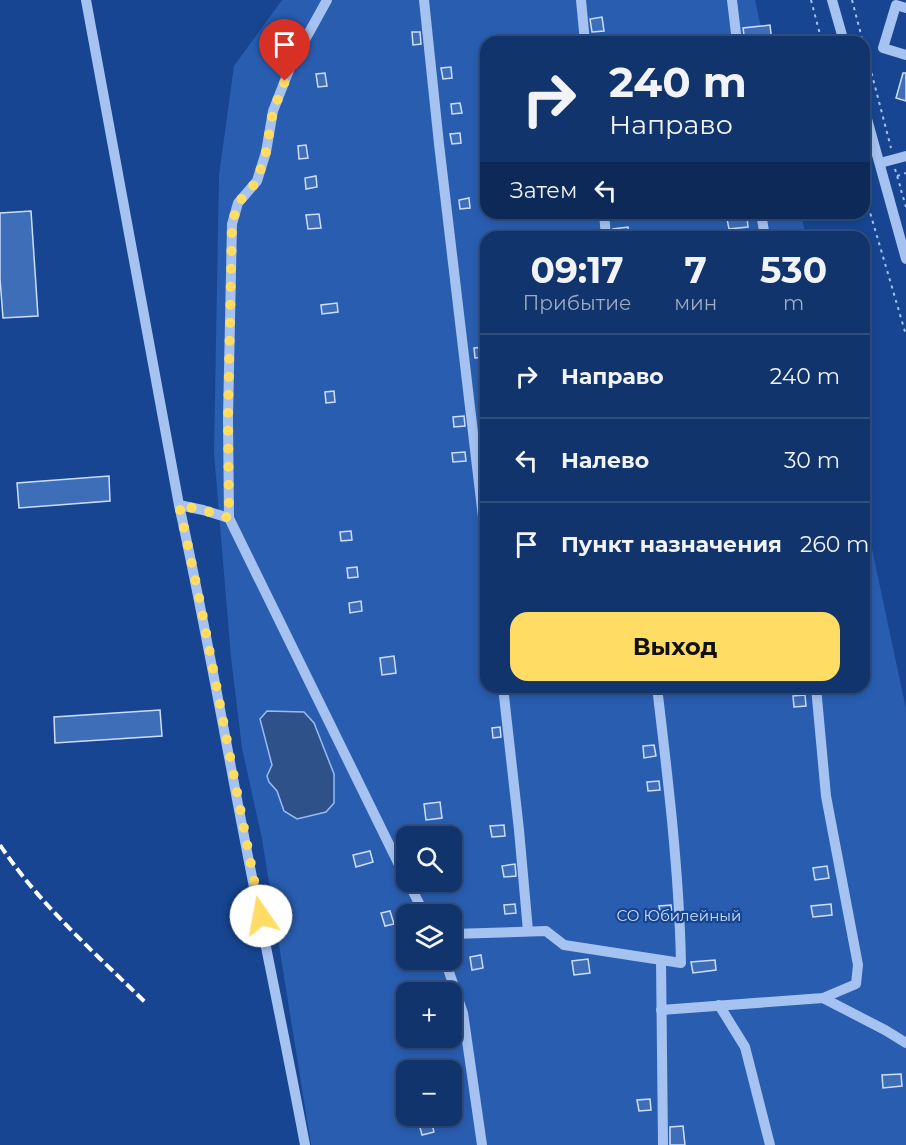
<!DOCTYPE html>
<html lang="ru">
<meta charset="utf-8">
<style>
body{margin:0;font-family:Montserrat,sans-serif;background:#1a3c72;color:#f1f3f6;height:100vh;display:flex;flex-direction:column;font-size:22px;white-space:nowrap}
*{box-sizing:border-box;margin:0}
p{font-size:20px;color:#9caac2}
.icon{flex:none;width:33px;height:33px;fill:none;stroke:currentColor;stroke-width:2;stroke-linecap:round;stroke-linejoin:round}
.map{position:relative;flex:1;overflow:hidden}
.side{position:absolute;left:480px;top:231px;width:390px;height:462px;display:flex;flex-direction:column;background:#11346d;border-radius:18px;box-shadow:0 3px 9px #0003,0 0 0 2px #304f80}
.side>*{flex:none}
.top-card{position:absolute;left:480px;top:36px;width:390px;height:183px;border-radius:18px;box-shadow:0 3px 9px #0003,0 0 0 2px #304f80;background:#11346d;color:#f1f3f6;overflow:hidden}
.fabs{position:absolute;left:396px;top:826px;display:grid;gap:12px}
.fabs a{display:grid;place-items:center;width:66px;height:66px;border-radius:12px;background:#11346d;box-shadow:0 3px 9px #0003,0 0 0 2px #304f80;font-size:30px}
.pin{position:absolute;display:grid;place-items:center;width:51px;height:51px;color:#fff;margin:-62px -26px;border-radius:50% 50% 50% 0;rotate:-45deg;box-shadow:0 0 6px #0007}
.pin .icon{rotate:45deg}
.me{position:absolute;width:66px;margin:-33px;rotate:348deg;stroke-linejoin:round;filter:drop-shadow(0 0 4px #0008)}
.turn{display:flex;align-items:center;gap:21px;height:126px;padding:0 30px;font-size:27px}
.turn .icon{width:78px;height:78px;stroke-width:2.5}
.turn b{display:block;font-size:42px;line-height:51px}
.then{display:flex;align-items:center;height:57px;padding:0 30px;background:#0003;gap:12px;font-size:22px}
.eta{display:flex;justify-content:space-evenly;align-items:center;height:102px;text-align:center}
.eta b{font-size:36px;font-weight:700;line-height:42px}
.primary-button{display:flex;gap:12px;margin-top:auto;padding:12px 30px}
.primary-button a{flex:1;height:69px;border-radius:18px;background:#ffdc64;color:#111;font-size:24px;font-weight:700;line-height:69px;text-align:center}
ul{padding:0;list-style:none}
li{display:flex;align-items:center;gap:18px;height:84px;padding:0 30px;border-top:2px solid #304f80}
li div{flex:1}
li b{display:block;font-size:22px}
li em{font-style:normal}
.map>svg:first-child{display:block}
.green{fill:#295db0;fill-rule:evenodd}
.water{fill:#2f5189;stroke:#97bcf3;stroke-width:1.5}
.building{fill:#3f6eb9;stroke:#ccdefb;stroke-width:1.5}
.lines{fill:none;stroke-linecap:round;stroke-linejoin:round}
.path{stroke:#a5c2f0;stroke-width:2;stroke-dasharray:3 4.5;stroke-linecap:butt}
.minor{stroke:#a5c2f0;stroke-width:10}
.rail{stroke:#fff;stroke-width:4;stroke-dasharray:10 4.5;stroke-linecap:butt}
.route{stroke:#ffdc64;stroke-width:10;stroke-dasharray:0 18}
.labels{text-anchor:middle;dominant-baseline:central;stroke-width:4.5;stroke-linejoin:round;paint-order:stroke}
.park-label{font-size:15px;fill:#ccdefb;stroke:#174591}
</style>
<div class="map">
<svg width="906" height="1145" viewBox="0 0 906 1145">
<rect width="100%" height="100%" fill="#174591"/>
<path class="green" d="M282,0H755L764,42H486V213H801L806,237H486V687H864V511L906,709V1145H311L262,839L242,748L231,657L214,453L219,175L234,66ZM406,837H452V882H406ZM406,915H452V960H406ZM406,993H452V1038H406ZM406,1071H452V1116H406Z"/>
<polygon class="water" points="267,711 304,712 314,723 334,774 334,803 326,812 297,819 284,811 277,791 269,782 267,776 272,765 260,719"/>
<g class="building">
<polygon points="602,17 604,31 592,32 590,19"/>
<polygon points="770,25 772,42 745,42 743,28"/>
<polygon points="412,32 420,32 421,44 413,45"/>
<polygon points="451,67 452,78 443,79 441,68"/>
<polygon points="325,73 327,86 318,87 316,74"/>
<polygon points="903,73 906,73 906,101 896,98"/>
<polygon points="460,103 462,113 452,114 451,104"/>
<polygon points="460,133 461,143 452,144 450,134"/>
<polygon points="306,145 308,158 299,159 298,146"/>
<polygon points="316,176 317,187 306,189 305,178"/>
<polygon points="469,198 470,208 460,209 459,200"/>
<polygon points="31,211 38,316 3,318 0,279 0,213"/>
<polygon points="319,214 321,228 308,229 306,215"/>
<polygon points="747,217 748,227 729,229 727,219"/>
<polygon points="628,227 629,236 613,237 613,229"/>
<polygon points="337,303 338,312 322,314 321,305"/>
<polygon points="484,347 485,357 475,358 474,348"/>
<polygon points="334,391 335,402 326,403 325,392"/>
<polygon points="464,416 465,426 454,427 453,417"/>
<polygon points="465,452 466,461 453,462 452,453"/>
<polygon points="109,476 110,501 19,508 17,483"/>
<polygon points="351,531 352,540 341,541 340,532"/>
<polygon points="357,567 358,577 348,578 347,568"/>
<polygon points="361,601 362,611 350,613 349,603"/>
<polygon points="394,656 396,673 382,675 380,658"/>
<polygon points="805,695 806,706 794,707 793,696"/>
<polygon points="160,710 162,736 55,743 54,717"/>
<polygon points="500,727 501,737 493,738 492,728"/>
<polygon points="654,745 656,756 644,758 643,746"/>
<polygon points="659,781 660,790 648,791 647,782"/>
<polygon points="440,802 442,818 426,820 424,804"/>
<polygon points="504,825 505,836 492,837 490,826"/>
<polygon points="370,851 373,862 356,867 353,855"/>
<polygon points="515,864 516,876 504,877 502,866"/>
<polygon points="827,866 829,878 815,880 813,868"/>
<polygon points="515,904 516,913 505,914 504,905"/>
<polygon points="831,904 832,915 813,917 811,906"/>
<polygon points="671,905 672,916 661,917 659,906"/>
<polygon points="390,911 394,924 385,926 381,913"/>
<polygon points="481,955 483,968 472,970 470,957"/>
<polygon points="588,959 590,973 574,975 572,961"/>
<polygon points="715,960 716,970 693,973 691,962"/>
<polygon points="901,1074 902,1086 883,1088 882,1075"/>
<polygon points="650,1099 651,1110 639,1111 637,1100"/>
<polygon points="431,1121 434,1132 422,1135 419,1124"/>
<polygon points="683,1126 685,1145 670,1145 670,1127"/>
</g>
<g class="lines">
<g class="path">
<polyline points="811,0 822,42"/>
<polyline points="852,0 863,42"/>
<polyline points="864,44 891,148"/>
<polyline points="895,169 901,189"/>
<polyline points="897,176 906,173"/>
<polyline points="901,190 906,207"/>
<polyline points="864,192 906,335"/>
</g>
<g class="minor">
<polyline points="86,0 179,505 203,510 229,518 406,879"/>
<polyline points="424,0 439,144 486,543"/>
<polyline points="581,0 585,42"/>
<polyline points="732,0 737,42"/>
<polyline points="832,0 844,42"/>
<polyline points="906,8 896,5 883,48 906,55"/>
<polyline points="864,108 906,259"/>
<polyline points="880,163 906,156"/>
<polyline points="604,213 606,237"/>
<polyline points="761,213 765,237"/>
<path d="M179,505C206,627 227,750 251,872C269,963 288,1054 305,1145"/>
<polyline points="229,518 228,418 232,224 238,203 257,181 266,152 273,111 291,65 327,0"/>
<polyline points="503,687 519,830 528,931"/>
<polyline points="408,882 425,915"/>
<path d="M452,934L546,931L564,945L681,963C679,870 668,779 657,687"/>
<polyline points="445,960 463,1013 482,1145"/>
<polyline points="661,960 663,1145"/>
<polyline points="823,998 885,1030 906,1043"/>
<polyline points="719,1005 745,1047 770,1145"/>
<polyline points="661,1010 823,998 856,984 858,965 826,796 816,687"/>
</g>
<path class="rail" d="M0,845C40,905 95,953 146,1003"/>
</g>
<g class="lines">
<polyline class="route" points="261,916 200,602 179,505 203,510 229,518 228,418 232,224 238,203 257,181 266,152 273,111 285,81"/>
</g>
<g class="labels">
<g class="park-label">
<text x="679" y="915">СО Юбилейный</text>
</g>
</g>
</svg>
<div class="fabs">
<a><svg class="icon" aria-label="search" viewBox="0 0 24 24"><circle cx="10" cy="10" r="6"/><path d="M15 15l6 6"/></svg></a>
<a><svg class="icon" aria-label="layers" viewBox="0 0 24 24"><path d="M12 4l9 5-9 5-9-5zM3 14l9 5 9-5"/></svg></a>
<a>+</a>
<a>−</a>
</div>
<div class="pin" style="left:285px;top:81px;background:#d93025"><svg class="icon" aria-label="arrive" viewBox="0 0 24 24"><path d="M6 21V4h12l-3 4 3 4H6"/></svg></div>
<svg class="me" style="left:261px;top:916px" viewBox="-20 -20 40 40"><circle r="19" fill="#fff"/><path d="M0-13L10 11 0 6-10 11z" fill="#ffdc64"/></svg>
<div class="top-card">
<div class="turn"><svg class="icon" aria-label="right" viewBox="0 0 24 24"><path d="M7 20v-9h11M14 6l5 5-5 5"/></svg><div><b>240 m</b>Направо</div></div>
<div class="then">Затем<svg class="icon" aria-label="left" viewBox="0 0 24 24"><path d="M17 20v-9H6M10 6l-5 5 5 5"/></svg></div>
</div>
<section class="side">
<div class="eta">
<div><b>09:17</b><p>Прибытие</p></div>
<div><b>7</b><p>мин</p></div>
<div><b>530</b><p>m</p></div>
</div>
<ul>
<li><svg class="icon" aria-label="right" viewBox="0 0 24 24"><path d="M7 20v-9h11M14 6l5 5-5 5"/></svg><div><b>Направо</b></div><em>240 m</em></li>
<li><svg class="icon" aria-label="left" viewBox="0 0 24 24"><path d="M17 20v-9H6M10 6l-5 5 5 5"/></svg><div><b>Налево</b></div><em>30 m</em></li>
<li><svg class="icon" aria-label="arrive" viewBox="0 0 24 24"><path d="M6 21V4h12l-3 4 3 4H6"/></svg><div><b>Пункт назначения</b></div><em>260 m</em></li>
</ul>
<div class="primary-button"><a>Выход</a></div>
</section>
</div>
